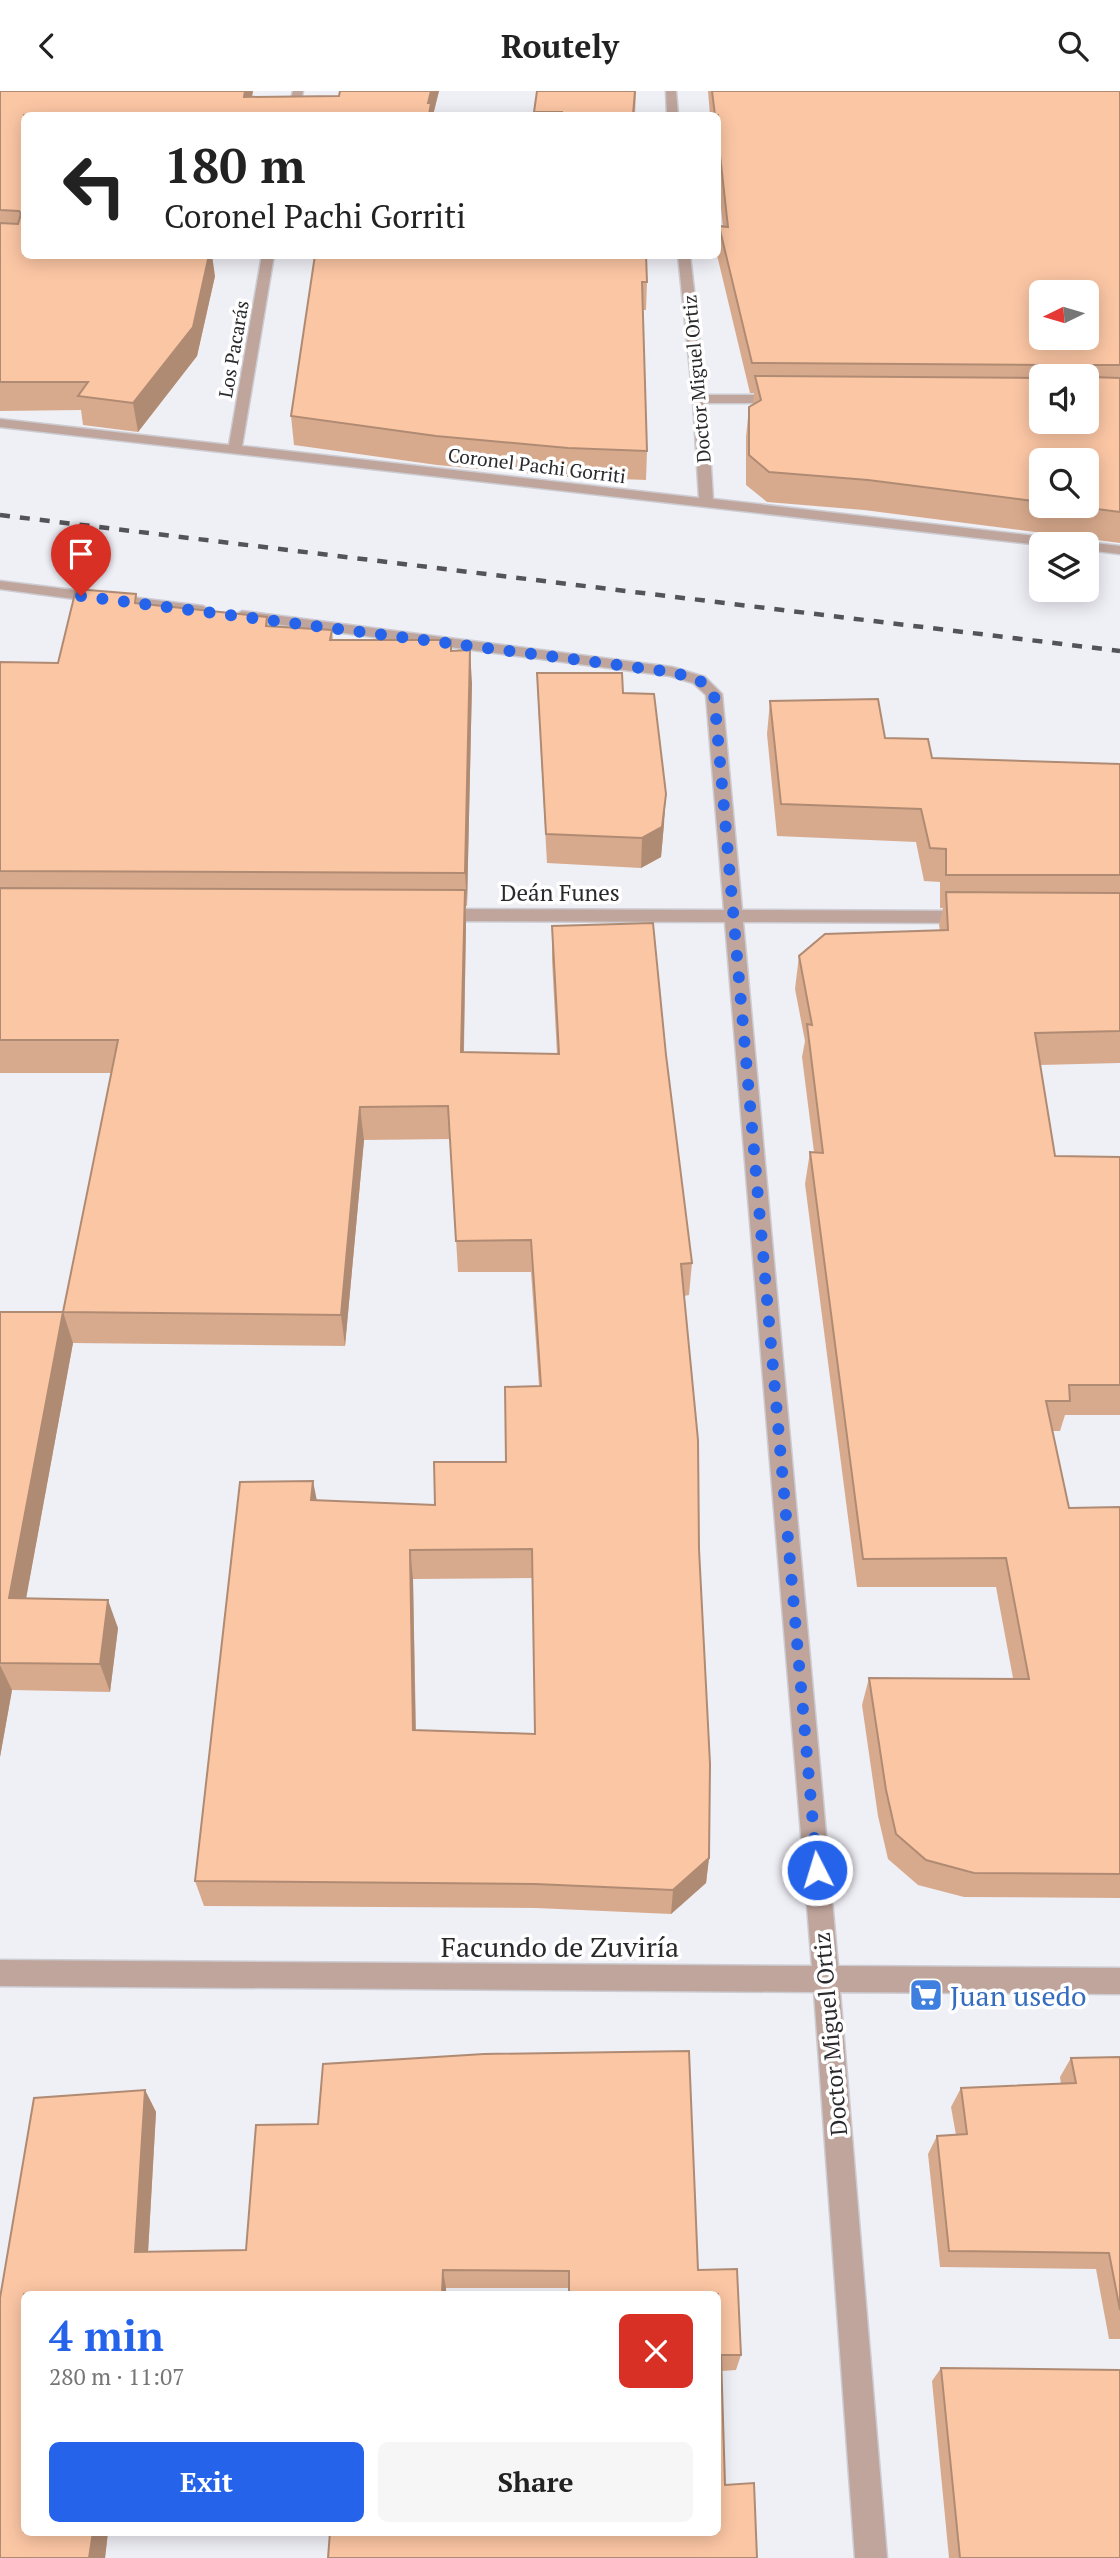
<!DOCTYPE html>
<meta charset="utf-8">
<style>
body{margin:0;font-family:"PT Serif",serif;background:#f6f6f6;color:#222;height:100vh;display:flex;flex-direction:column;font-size:26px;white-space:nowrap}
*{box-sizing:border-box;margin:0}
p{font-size:23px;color:#767676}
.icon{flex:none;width:38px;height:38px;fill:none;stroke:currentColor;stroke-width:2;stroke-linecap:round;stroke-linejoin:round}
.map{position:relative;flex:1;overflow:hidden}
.drawer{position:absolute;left:21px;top:2200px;width:700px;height:245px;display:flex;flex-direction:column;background:#fff;border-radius:10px;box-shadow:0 4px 18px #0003}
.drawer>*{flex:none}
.top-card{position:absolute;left:21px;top:21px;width:700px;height:147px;border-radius:10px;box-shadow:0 4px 18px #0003;background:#fff;color:#222;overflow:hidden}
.needle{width:46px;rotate:265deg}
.controls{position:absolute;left:1029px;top:189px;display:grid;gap:14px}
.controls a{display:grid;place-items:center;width:70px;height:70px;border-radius:10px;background:#fff;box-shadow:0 4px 18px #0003;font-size:35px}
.pin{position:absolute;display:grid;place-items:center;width:60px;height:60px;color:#fff;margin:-72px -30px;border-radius:50% 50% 50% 0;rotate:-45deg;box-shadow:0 0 7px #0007}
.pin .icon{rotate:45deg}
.me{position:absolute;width:77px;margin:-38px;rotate:355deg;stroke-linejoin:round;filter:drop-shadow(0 0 5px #0008)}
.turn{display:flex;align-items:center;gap:24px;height:147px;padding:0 28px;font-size:32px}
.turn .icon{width:91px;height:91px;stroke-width:2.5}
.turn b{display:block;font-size:49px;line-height:60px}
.round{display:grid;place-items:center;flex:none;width:74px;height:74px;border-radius:10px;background:#f6f6f6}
.head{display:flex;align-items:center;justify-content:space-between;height:119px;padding:0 28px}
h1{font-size:42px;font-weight:700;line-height:52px;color:#2563eb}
.button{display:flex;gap:14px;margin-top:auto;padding:14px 28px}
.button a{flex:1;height:80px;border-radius:10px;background:#2563eb;color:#fff;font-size:28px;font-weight:700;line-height:80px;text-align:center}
.button a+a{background:#f6f6f6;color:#222}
header{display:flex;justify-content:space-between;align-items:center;height:91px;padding:0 28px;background:#fff;font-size:32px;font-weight:700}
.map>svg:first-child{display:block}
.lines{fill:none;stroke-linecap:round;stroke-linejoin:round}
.minor-casing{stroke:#ccccd2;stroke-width:3}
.minor{fill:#bfa59c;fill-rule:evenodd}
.rail{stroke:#545458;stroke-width:4.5;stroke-dasharray:10 10;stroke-linecap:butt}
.wall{fill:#d8aa8d;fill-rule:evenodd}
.shaded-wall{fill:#b08b73}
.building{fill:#fbc6a4;stroke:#b08b73;stroke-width:2;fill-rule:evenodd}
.route{stroke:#2563eb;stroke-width:12;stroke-dasharray:0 21.6}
.labels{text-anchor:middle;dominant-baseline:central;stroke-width:7;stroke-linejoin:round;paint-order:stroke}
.far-street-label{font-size:19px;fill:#2a2a2d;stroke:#fff}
.street-label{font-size:23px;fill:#2a2a2d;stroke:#fff}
.near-street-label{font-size:28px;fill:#2a2a2d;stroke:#fff}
.near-shop-label{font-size:28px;fill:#366cbe;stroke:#fff;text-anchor:start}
</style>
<header><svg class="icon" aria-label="back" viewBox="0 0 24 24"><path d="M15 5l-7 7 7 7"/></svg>Routely<svg class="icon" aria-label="search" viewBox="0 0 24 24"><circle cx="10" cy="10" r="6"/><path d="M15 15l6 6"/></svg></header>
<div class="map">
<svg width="1120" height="2467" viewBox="0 0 1120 2467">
<rect width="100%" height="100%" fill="#efeff6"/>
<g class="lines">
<defs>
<g id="minor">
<polygon points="293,0 303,0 298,24 287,24"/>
<polygon points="666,0 676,0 678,24 667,24"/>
<polygon points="262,164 274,164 242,355 699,407 693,308 678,164 690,164 706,304 780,304 787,308 780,312 707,312 713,408 1070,449 1077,453 1041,454 0,336 0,328 229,354"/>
<polygon points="1087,451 1120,455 1120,463 1087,459 1087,453 1081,453"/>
<polygon points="0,490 203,515 211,520 203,525 0,498"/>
<polygon points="242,520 672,576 705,586 722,603 742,819 967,820 976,826 967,832 743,831 838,1875 1120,1877 1120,1903 840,1901 887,2467 855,2467 814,1901 0,1895 0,1869 812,1875 725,831 440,830 431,824 440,818 724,819 706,604 693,592 670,585 237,528 234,525"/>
</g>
</defs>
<use href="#minor" class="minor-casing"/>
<use href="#minor" class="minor"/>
<polyline class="rail" points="0,424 1120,560"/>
</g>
<g class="wall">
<polygon points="0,0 253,0 252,6 339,5 439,0 433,24 24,24 215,185 197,265 138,341 83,334 81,319 0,320"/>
<polygon points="537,0 636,0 635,24 534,24"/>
<path d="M708,0H1120V452L864,419L767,411L746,394V346L749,316L753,313L754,302H750L717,164L719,135L723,136L718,88V24H710ZM1041,285H1087L1041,331ZM1041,369L1087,415H1041Z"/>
<polygon points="315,164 647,191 646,219 643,219 647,360 646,389 568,386 437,374 294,354 291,325"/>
<path d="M136,503L138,513L267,526L269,536L332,539L333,549H451L452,560L472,592L467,815H466V832L464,961L557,963L552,869V835L666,964L692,1172L689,1204L684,1205L699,1458L709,1767L706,1792L671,1823L536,1817L204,1815L195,1790L317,1409L435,1414L506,1371L539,1295L531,1181H458L450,1048L364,1049L345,1255L73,1252L26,1507L118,1537L110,1601L12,1599L0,1666V1221H63L112,982H0V571L58,572ZM533,1487L535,1643L416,1639L413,1488Z"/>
<polygon points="537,582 623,602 664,733 661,766 641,777 547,772 538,611"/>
<polygon points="770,610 885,647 932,667 1120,673 1120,972 1040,974 1055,1065 1120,1066 1120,1324 1065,1324 1060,1340 1052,1340 1069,1417 1120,1416 1120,1807 964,1806 918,1794 888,1768 878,1725 862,1614 869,1587 1013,1587 996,1496 857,1496 805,1093 810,1061 814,1061 802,966 805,950 795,898 799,865 940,840 939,834 943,817 940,817 940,791 924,790 916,751 777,745 767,643"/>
<polygon points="689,1960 698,2179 737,2178 741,2264 736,2279 721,2280 725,2394 754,2392 757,2467 328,2467 330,2441 718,2441 718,2203 569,2203 568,2197 446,2197 446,2203 24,2203 24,2441 108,2441 105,2467 0,2467 0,2207 34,2007 145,1999 156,2021 148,2161 246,2159 256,2034 318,2033 323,1973 484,1963"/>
<polygon points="1120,1966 1120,2248 1109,2248 1096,2178 940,2176 928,2063 937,2045 956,2044 951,2016 961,1997 1061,1993 1060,1986 1071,1967"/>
<polygon points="941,2277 1120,2467 949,2467 932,2290"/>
</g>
<g class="shaded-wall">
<polygon points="245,0 253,0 248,24 244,6"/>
<polygon points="431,0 439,0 433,24 428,24 428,12"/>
<polygon points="203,164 212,164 215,185 197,265 138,341 133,312"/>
<polygon points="470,559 472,592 467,815 465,782"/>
<polygon points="666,703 664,733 661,766 641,777 642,747"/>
<polygon points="465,799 466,832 463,994 461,961"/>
<polygon points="360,1016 364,1049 345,1255 341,1224"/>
<polygon points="63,1221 73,1252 21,1535 9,1507"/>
<polygon points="313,1390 319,1420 311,1409"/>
<polygon points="410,1459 413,1488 416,1666 413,1639"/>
<polygon points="108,1509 118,1537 110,1601 100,1573"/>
<polygon points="0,1574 12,1599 0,1666"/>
<polygon points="709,1767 706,1792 671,1823 673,1799"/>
<polygon points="145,1999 156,2021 147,2179 135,2161"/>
<polygon points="443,2179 446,2197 446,2203 442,2203"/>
<polygon points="93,2441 108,2441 105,2467 89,2467"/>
</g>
<g class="building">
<polygon points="0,0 245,0 244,6 339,5 340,0 431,0 428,12 431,12 429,24 24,24 24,164 209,164 193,236 133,312 78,305 88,291 0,291 0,132 18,133 21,123 19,120 0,119"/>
<polygon points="537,0 635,0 633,24 562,24 562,21 534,21"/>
<path d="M712,0H1120V274H1093L1091,276V286L1120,287V421L1074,415H1087V369H1041V411L868,389L769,381L749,364V316L761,309L755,285L1041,287V331H1087V285H1047L1049,276L1047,274L752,272L719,135L728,136L718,46V24H715ZM1041,201H1087V247H1041Z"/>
<polygon points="315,164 646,164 647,191 642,191 647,360 568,357 436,345 291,325"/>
<polygon points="76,498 136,503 135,512 267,526 266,535 332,539 330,549 451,549 451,560 470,559 465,782 0,780 0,571 58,572"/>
<polygon points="537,582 622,582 623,602 654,603 666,703 662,736 642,747 546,743"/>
<polygon points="878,608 885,647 928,648 932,667 1120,673 1120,784 946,784 946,758 930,757 921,718 781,713 770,610"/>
<path d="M0,797L465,799L461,961L559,963L552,835L653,832L666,964L692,1172L681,1173L698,1349L699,1458L710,1673L709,1767L673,1799L535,1793L195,1790L240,1391L313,1390L311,1409L435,1414L434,1371H506L505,1296L541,1295L531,1149L456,1150L448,1015L360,1016L341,1224L63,1221L118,949H0ZM532,1458L535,1643L413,1639L410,1459Z"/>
<polygon points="946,801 1120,802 1120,940 1035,942 1055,1065 1120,1066 1120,1294 1069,1294 1070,1310 1046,1310 1069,1417 1120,1416 1120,1783 974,1782 926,1769 896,1743 886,1699 869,1587 1029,1588 1006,1467 863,1468 810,1061 823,1062 807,933 812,934 799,865 825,843 948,839"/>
<polygon points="0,1221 63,1221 9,1507 108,1509 100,1573 0,1572"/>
<polygon points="689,1960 698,2179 737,2178 741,2264 721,2264 725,2394 754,2392 757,2467 328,2467 330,2441 718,2441 718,2203 569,2203 569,2180 443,2179 442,2203 24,2203 24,2441 93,2441 89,2467 0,2467 0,2207 34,2007 145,1999 135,2161 246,2159 256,2034 318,2033 323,1973 484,1963"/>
<polygon points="1120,1966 1120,2219 1109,2162 949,2160 937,2045 967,2043 961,1997 1076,1992 1071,1967"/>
<polygon points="941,2277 1120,2279 1120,2467 960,2467"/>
</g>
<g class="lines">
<polyline class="route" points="81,505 672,581 699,589 714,603 817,1779"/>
</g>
<defs>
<symbol id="supermarket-square" viewBox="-11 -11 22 22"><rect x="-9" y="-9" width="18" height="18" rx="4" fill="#3f7fe0" stroke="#fff"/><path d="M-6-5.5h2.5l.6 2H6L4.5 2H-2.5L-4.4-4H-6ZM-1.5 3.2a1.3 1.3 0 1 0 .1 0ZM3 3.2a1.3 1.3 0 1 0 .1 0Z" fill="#fff"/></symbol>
</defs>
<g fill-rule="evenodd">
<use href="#supermarket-square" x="907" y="1885" width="38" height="38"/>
</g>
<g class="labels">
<g class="far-street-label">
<text transform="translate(233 258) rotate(-80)">Los Pacarás</text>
<text transform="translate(696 288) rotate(-95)">Doctor Miguel Ortiz</text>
<text transform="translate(537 374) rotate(7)">Coronel Pachi Gorriti</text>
</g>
<g class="street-label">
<text x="560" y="801">Deán Funes</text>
<text transform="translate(830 1943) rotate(-95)">Doctor Miguel Ortiz</text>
</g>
<g class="near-street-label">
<text x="560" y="1855">Facundo de Zuviría</text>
</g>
<g class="near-shop-label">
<text x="950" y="1904">Juan usedo</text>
</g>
</g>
</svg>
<div class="controls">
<a><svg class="needle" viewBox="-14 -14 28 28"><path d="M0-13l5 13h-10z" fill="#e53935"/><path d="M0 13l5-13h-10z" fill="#767676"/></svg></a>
<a><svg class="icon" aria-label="sound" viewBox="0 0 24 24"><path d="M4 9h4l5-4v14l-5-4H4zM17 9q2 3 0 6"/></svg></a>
<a><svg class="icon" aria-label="search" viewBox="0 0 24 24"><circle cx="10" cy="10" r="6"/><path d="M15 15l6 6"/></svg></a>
<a><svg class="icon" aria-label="layers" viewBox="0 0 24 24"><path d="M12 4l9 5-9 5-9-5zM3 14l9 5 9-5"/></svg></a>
</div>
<div class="pin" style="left:81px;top:505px;background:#d93025"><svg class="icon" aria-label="arrive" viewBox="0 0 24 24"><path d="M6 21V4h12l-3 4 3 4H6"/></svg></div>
<svg class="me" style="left:817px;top:1779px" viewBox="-20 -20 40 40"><circle r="17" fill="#2563eb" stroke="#fff" stroke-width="3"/><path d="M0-11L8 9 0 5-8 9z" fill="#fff"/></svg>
<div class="top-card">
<div class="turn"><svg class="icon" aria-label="left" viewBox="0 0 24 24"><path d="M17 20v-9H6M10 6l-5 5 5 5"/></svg><div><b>180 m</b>Coronel Pachi Gorriti</div></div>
</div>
<section class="drawer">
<div class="head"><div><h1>4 min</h1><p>280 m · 11:07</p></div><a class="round" style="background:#d93025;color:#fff"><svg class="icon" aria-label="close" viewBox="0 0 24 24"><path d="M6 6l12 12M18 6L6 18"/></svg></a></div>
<div class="button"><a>Exit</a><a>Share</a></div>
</section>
</div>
